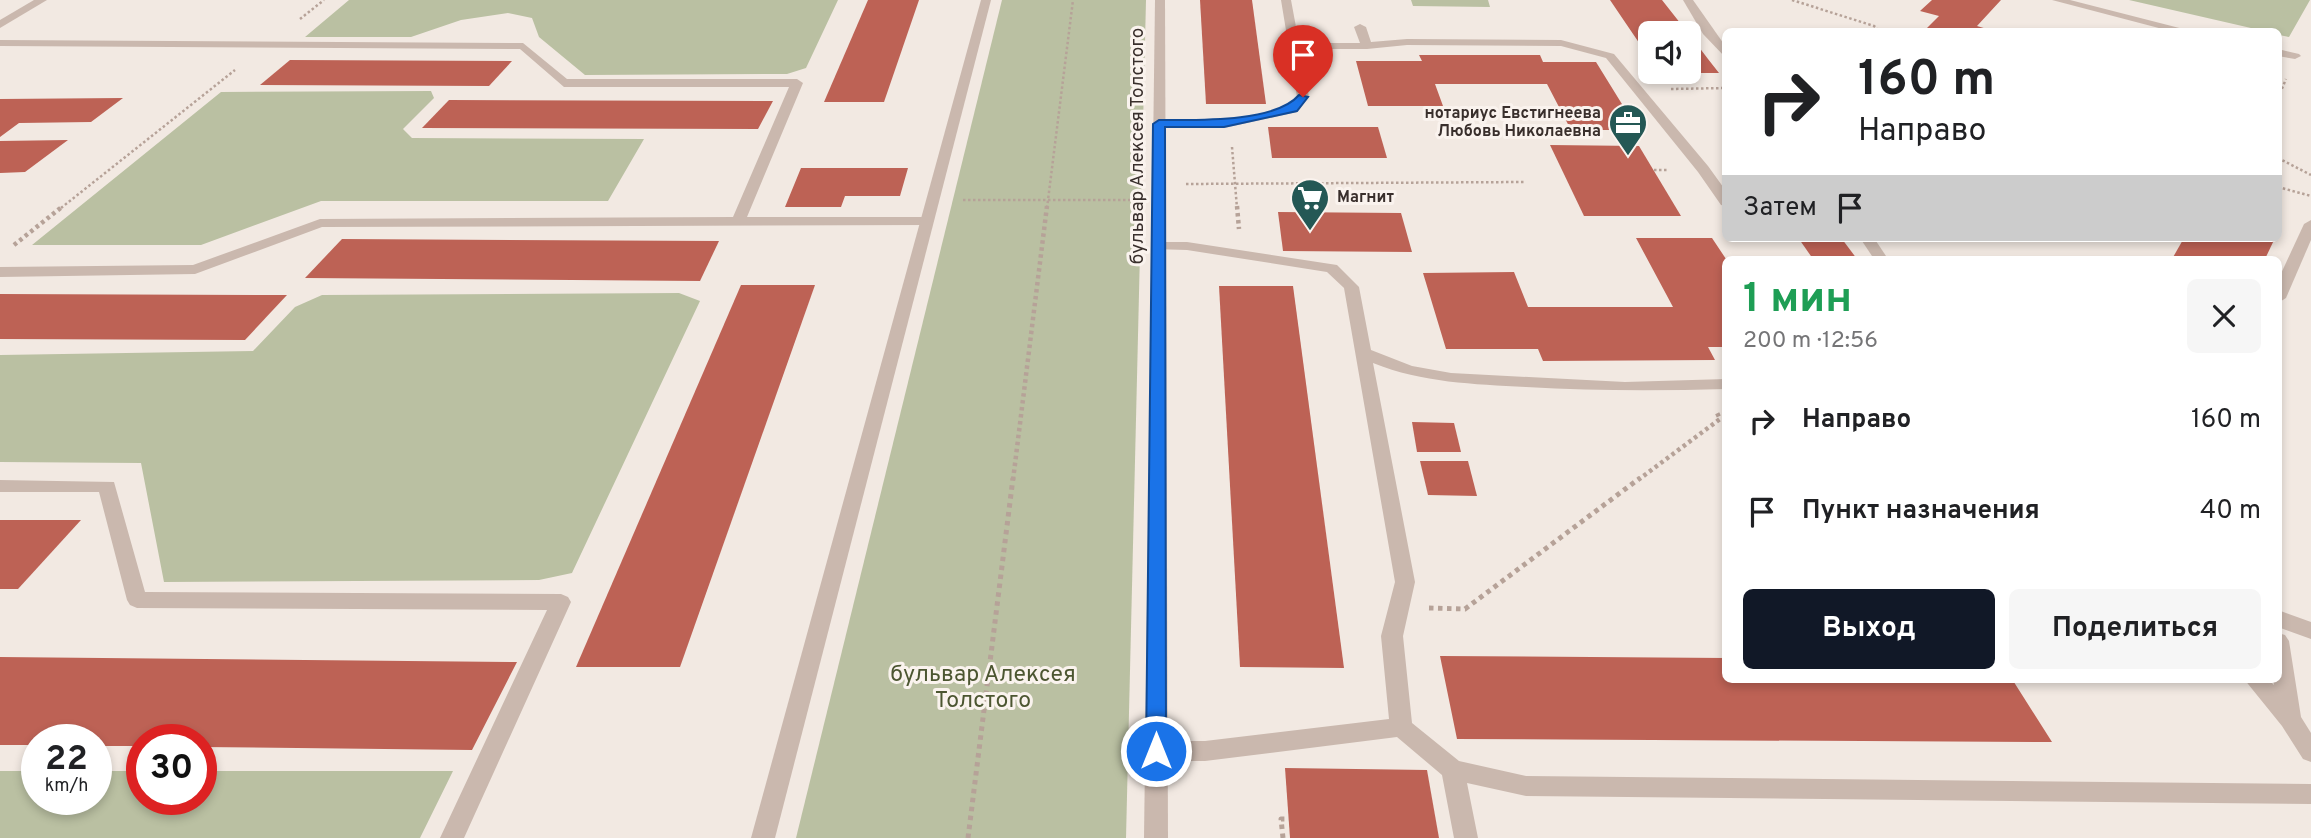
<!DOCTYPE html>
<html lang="ru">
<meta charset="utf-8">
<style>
body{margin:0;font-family:Overpass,sans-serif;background:#f6f6f6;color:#202124;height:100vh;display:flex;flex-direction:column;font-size:26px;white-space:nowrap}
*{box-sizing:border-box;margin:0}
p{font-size:23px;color:#757577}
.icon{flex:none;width:38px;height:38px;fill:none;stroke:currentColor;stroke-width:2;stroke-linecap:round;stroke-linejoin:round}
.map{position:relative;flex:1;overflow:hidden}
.details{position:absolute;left:1722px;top:256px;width:560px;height:427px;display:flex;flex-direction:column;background:#fff;border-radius:10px;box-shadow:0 4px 10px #0003}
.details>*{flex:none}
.banner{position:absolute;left:1722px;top:28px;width:560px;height:214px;border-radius:10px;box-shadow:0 4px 10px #0003;background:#fff;color:#202124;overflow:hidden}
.buttons{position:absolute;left:1638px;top:21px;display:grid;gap:14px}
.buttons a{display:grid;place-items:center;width:63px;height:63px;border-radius:10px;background:#fff;box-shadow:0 4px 10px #0003;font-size:35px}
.speed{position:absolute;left:21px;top:724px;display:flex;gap:14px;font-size:35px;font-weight:700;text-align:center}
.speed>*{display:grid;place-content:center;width:91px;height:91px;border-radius:50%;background:#fff;box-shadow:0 4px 10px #0003;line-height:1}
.speed small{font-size:18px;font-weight:400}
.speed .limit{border:10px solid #d22;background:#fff;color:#111}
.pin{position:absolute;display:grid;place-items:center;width:60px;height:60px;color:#fff;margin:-72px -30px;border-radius:50% 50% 50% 0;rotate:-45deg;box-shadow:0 0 7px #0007}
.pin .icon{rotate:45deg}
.me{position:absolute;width:77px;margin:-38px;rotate:0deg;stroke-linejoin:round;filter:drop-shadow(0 0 5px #0008)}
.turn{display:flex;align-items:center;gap:24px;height:147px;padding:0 21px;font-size:32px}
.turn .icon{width:91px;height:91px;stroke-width:2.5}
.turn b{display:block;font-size:49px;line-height:60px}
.then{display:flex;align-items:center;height:66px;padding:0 21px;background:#0003;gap:14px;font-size:26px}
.round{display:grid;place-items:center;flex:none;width:74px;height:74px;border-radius:10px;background:#f6f6f6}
.overview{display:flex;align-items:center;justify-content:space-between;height:119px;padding:0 21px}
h1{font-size:42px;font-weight:700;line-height:52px;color:#1e9e55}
.primary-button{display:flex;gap:14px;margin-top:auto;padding:14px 21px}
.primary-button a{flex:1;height:80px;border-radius:10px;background:#111827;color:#fff;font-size:28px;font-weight:700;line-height:80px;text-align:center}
.primary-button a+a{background:#f6f6f6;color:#202124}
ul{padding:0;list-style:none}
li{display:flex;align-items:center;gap:21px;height:91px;padding:0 21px}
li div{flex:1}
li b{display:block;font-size:26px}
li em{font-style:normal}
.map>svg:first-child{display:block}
.green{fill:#bac0a2}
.building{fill:#bd6255}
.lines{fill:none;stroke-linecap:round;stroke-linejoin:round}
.path-far2{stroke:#b6a298;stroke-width:2.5;stroke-dasharray:2.5 2.5;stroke-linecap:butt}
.path-far1{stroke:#b6a298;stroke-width:4.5;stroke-dasharray:3.5 3.5;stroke-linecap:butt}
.path{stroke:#b6a298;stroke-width:5;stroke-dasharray:4.5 4.5;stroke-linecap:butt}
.lane{fill:#cab8ae;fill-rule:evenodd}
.street{fill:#cab8ae;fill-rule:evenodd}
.route{fill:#1a73e8;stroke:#114b97;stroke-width:2}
.labels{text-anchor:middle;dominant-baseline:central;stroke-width:6;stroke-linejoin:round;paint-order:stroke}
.far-poi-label{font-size:16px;font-weight:bold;fill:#392f2c;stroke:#faf3ee;text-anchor:end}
.street-label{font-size:19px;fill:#392f2c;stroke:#faf3ee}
.near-park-label{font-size:23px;fill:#4c5631;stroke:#faf3ee}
</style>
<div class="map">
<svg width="2311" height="838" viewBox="0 0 2311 838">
<rect width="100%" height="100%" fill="#f2e9e2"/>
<g class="green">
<polygon points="349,0 838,0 806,68 787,74 585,75 539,37 532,18 508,13 461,20 411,37 305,37"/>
<polygon points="1002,0 1146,0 1126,838 796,838"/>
<polygon points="1411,0 1488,0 1490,7 1413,6"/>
<polygon points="2129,0 2310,0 2289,37 2279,35 2278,32 2264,31"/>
<polygon points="431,91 434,98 403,129 412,138 644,139 608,201 321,201 201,245 32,245 221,92"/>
<polygon points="679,293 700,301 572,573 539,580 164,582 141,463 0,462 0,355 253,351 295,307 322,295"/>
<polygon points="0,771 37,771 37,800 96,800 96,771 142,771 142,800 201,800 201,771 453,771 420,838 0,838"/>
</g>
<g class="building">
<polygon points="868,0 919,0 884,102 824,102"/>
<polygon points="1200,0 1252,0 1266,104 1206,104"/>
<polygon points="1610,0 1662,0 1688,33 1650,33 1650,59"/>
<polygon points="1932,0 2001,0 1977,26 1997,32 1923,32 1939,16 1920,11"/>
<polygon points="1689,34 1708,59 1719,73 1689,73"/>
<polygon points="1419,55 1540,55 1543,62 1596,62 1638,130 1571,130 1547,84 1435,84 1443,106 1368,106 1356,61 1422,61"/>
<polygon points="290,60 512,61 489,86 260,85"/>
<polygon points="123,98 91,122 19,123 0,137 0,99"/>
<polygon points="449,100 773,101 758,129 422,128"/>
<polygon points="1268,127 1378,127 1387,158 1272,158"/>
<polygon points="68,140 25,172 0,173 0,141"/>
<polygon points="1550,145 1639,146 1681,216 1584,216"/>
<polygon points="801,168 908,168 900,196 845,196 841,207 785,207"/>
<polygon points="1278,212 1401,213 1412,252 1283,251"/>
<polygon points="1636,238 1712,238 1726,259 1726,347 1708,347 1715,360 1543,361 1538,349 1446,349 1423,273 1514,272 1528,307 1673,307"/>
<polygon points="2184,238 2275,238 2265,259 2172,259"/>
<polygon points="342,239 719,241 700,281 305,278"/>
<polygon points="1799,239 1842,239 1857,259 1813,259"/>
<polygon points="741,285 815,285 680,667 576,667"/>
<polygon points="1219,286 1293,286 1344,668 1240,667"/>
<polygon points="0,294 287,295 245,340 0,339"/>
<polygon points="1412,422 1454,423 1461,452 1417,452"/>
<polygon points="1420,461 1468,461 1477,496 1428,495"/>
<polygon points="0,520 81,520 18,589 0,589"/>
<polygon points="1440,656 1726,658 1726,679 2012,679 2052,742 1457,739"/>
<polygon points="0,657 517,662 472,750 201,747 201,740 142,740 142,746 96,746 96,740 37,740 37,745 0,745"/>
<polygon points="1285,768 1427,770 1439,838 1290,838"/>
</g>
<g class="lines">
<g class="path-far2">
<polyline points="1792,0 1874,26 1881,32"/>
<polyline points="300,19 324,0"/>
<polyline points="1671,89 1726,88"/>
<polyline points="2278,98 2286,79"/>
<polyline points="1232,147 1237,208"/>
<polyline points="2278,158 2311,175"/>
<polyline points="1654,170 1667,170"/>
<polyline points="1186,184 1524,182"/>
<polyline points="2278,187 2311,196"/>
<polyline points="963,200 1132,200"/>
<polyline points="61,208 235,70"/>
<polyline points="1047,208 1073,0"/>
</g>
<g class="path-far1">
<polyline points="1237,206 1239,229"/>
<polyline points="14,245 63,206"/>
<polyline points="1013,480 1047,206"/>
<polyline points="1638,480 1720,419 1716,411"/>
</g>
<g class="path">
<polyline points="1429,608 1465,609 1640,478"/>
<polyline points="968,838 1013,478"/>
<polyline points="1283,838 1281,819 1289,819"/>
</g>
<g class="lane">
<polygon points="34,0 47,0 0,28 0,20"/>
<path d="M1281,0H1291L1299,43H1360L1354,27L1360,24L1366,27L1371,42L1407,39L1561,40L1614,54L1708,166L1726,191V206L1721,205L1698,172L1606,58L1561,46L1407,45L1367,49H1300L1309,97L1297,112L1224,128L1155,127V121L1159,120C1193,120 1275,123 1297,97Z"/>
<polygon points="1683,0 1693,0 1726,47 1726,58 1703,34"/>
<polygon points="2052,0 2070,0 2195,32 2174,32"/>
<polygon points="0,40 523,43 567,79 797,79 803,83 747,217 927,217 934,221 927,225 322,227 195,274 0,277 0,267 193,265 320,219 733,217 789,87 564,87 520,49 0,46"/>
<polygon points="2278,49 2299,54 2301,56 2295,59 2278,56"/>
<polygon points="2311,220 2311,240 2286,298 2278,303 2278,280 2304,224"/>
<polygon points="1860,238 1874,238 1888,259 1874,259"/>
<path d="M1158,242H1187L1337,265L1359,287L1371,350L1412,366L1451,373L1625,382L1726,379V389C1659,391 1593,391 1526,387C1473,384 1423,383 1373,363L1415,582L1403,636L1412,723L1459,761L1526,776L2311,784V804L1526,796L1467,783L1478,838H1454L1442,775L1397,737L1205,761H1156L1148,758L1145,751L1148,744L1156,741H1205L1389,719L1381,636L1395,582L1344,288L1327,272L1187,250L1153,249L1151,246Z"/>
<polygon points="0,480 114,482 145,592 561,594 568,597 571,602 464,838 440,838 547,610 137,608 130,605 127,600 99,492 0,492"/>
<polygon points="2278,610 2311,622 2311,639 2278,627"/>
<polygon points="2278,633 2285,635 2289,641 2301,717 2311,733 2311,762 2303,759 2282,726 2244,679 2268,679 2274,685 2273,679 2278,679"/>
</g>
<g class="street">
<polygon points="981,0 991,0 775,838 751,838"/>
<polygon points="1155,0 1165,0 1168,838 1144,838"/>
</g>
</g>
<path class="route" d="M1299,95L1308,97L1297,111L1224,127H1165L1166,751L1163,757L1156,760L1149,757L1146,751L1153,124L1159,120C1195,120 1275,123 1299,95Z"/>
<defs>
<symbol id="office-pin" viewBox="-11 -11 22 30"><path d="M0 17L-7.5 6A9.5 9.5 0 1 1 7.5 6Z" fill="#245855" stroke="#faf3ee"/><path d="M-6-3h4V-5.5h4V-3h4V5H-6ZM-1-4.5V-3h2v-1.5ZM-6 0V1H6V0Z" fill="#fff"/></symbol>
<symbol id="supermarket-pin" viewBox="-11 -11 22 30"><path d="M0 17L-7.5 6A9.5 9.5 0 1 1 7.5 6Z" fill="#245855" stroke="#faf3ee"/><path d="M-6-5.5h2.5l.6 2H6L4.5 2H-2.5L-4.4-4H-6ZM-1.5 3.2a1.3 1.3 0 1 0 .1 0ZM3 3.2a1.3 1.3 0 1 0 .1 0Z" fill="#fff"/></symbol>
</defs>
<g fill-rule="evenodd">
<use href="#office-pin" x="1606" y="101" width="44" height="60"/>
<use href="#supermarket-pin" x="1288" y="176" width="44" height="60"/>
</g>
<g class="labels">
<g class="far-poi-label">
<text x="1601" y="114">нотариус Евстигнеева<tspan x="1601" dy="18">Любовь Николаевна</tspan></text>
<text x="1337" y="198" text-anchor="start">Магнит</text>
</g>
<g class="street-label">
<text transform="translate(1138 146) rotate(-90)">бульвар Алексея Толстого</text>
</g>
<g class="near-park-label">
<text x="983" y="675">бульвар Алексея<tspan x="983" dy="26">Толстого</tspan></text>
</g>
</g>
</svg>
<div class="buttons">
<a><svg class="icon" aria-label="sound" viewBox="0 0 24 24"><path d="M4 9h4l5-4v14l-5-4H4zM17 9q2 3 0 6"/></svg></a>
</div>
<div class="speed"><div>22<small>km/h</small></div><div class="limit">30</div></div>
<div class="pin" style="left:1303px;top:97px;background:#d93025"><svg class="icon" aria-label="arrive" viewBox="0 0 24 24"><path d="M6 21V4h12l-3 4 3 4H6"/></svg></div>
<svg class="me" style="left:1156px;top:751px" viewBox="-20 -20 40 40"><circle r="17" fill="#1a73e8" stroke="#fff" stroke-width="3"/><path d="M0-11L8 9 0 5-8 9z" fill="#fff"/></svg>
<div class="banner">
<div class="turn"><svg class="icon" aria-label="right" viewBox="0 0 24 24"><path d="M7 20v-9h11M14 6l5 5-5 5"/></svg><div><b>160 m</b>Направо</div></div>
<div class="then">Затем<svg class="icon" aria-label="arrive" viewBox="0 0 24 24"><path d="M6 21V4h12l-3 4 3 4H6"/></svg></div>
</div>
<section class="details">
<div class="overview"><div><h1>1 мин</h1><p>200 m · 12:56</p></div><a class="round"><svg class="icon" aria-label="close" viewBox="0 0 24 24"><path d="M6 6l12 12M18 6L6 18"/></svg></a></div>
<ul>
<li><svg class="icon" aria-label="right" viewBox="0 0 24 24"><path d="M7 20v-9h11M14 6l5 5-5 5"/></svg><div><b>Направо</b></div><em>160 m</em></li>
<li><svg class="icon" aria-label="arrive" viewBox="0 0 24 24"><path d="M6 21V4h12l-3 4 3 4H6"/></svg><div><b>Пункт назначения</b></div><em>40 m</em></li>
</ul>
<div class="primary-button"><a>Выход</a><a>Поделиться</a></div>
</section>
</div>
